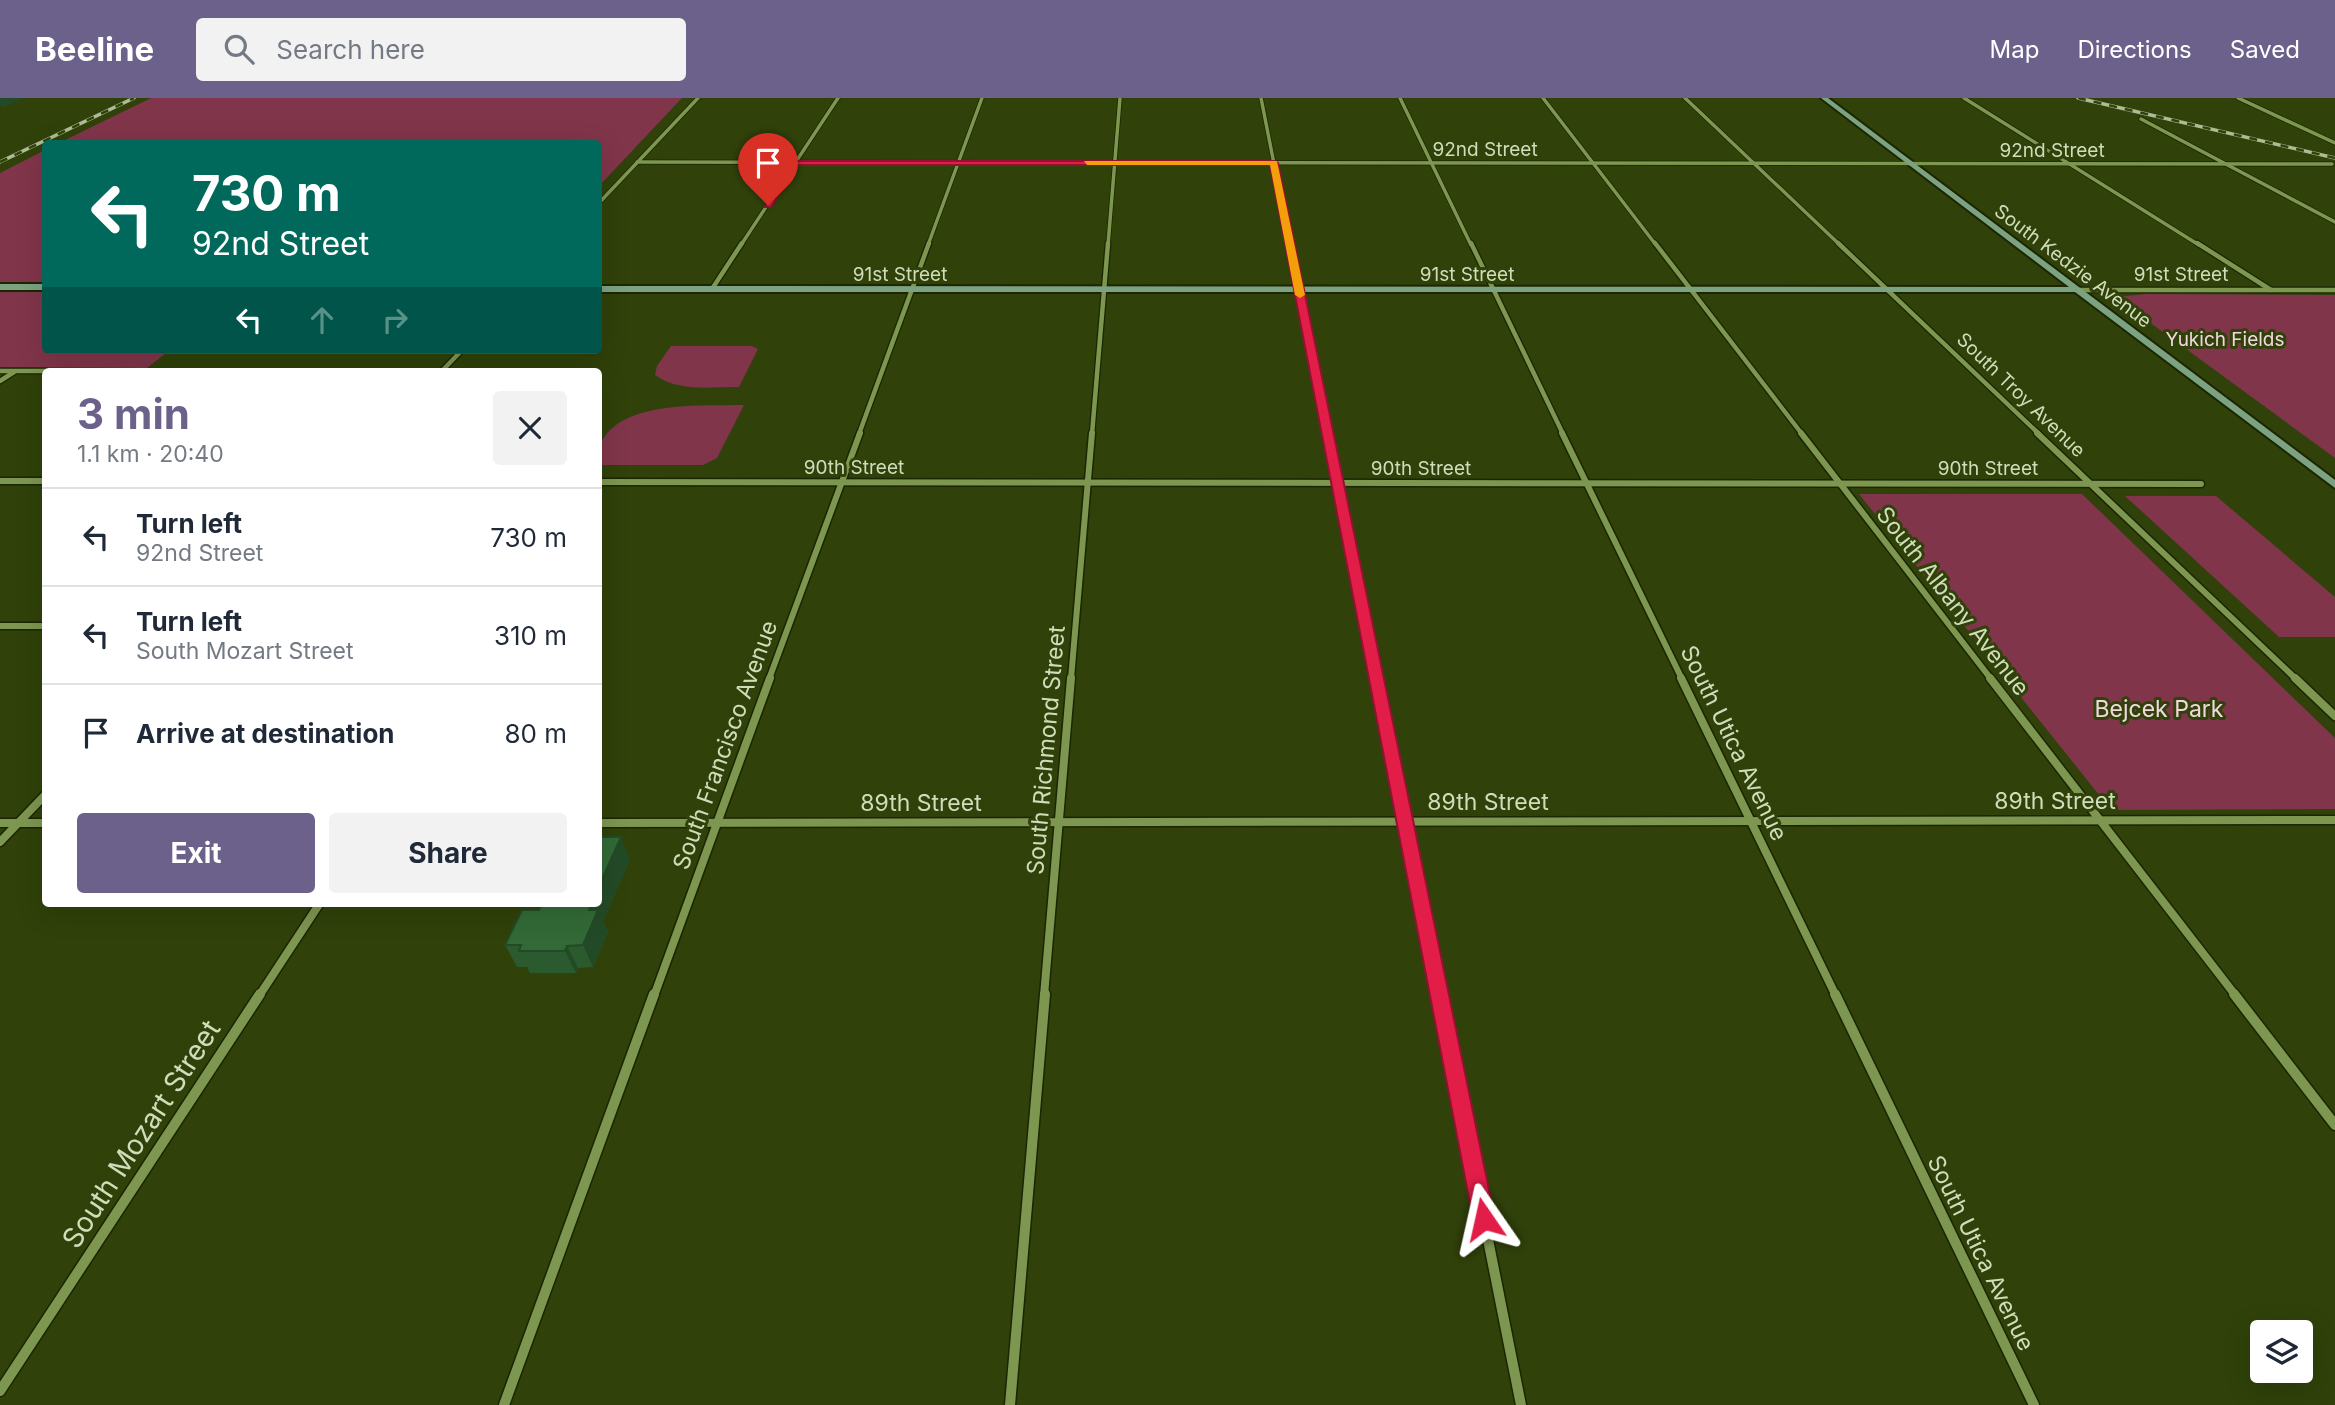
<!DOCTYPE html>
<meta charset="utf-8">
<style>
body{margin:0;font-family:Inter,sans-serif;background:#f2f2f3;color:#1f2937;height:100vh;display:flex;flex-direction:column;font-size:26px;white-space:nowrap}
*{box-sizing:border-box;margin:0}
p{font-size:23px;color:#747a83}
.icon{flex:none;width:38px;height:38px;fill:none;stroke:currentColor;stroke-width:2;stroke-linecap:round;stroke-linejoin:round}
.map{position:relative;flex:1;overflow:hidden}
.sheet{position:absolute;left:42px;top:270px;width:560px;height:539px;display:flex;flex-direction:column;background:#fff;border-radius:7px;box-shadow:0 7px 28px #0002}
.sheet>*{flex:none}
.hud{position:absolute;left:42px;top:42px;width:560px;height:214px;border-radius:7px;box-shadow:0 7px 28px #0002;background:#00695c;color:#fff;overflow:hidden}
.buttons{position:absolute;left:2250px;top:1222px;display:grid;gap:14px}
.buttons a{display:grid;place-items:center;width:63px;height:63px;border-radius:7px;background:#fff;box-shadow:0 7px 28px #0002;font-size:35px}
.pin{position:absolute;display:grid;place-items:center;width:60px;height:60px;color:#fff;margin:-72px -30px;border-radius:50% 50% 50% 0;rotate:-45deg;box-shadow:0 0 7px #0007}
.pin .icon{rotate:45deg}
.me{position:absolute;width:77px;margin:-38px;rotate:349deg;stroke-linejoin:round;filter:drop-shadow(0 0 5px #0008)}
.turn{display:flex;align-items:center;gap:24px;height:147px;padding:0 35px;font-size:32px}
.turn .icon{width:91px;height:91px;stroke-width:2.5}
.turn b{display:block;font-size:49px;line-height:60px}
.lanes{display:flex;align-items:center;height:66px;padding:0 35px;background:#0003;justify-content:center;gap:35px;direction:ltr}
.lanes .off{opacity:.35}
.round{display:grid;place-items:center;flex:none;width:74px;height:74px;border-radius:7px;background:#f2f2f3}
.overview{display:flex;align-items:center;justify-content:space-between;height:119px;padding:0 35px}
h1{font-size:42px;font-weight:700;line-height:52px;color:#6b618a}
.button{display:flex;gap:14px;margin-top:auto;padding:14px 35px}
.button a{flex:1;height:80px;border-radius:7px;background:#6b618a;color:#fff;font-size:28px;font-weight:700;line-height:80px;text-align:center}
.button a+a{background:#f2f2f3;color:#1f2937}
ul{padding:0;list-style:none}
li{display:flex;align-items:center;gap:21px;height:98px;padding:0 35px;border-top:2px solid #e0e1e3}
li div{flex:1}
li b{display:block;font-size:26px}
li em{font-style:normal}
header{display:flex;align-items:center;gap:42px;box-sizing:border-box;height:98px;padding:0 35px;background:#6b618a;color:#fff}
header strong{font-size:33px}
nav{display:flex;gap:38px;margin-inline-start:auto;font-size:24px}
.search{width:490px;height:63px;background:#f2f2f3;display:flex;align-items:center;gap:18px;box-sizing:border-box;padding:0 24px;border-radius:7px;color:#747a83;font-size:26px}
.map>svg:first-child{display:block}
.green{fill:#81354a}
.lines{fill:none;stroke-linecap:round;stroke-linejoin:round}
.street-far4-casing{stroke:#1b2602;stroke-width:5}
.street-far3-casing{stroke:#1b2602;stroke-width:7}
.street-far2-casing{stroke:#1b2602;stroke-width:9}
.street-far1-casing{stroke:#1b2602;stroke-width:11}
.street-casing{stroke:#1b2602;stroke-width:13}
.secondary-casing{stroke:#1b2602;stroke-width:4}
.street-far4{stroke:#7d9650;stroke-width:3.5}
.street-far3{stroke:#7d9650;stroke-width:4.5}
.street-far2{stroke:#7d9650;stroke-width:6}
.street-far1{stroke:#7d9650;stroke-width:8}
.street{stroke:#7d9650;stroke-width:10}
.secondary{fill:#7ca281;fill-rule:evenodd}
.rail-casing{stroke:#adbc94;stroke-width:3.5}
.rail{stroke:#30410a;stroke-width:2.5;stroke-dasharray:8;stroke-linecap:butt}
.wall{fill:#2b5a2e}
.shaded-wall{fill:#234a26}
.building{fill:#326936;stroke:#234a26;stroke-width:2}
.route{fill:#e11d48;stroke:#92132f;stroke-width:2}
.slow{fill:#f59e0b}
.labels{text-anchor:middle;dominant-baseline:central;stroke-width:6;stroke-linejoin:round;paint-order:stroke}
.far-street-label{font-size:19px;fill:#cfddba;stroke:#30410a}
.far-park-label{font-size:19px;fill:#f1d8dc;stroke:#30410a}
.street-label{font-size:23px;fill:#cfddba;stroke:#30410a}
.park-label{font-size:23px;fill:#f1d8dc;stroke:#30410a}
.near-street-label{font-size:28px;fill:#cfddba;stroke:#30410a}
</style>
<header>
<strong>Beeline</strong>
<div class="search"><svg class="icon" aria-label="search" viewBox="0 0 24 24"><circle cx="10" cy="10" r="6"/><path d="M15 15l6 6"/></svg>Search here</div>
<nav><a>Map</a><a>Directions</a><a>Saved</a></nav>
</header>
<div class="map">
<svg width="2335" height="1307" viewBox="0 0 2335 1307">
<rect width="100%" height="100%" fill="#30410a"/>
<g class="green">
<polygon points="151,0 682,0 599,88 598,46 59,45"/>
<polygon points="45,52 45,184 0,184 0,75"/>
<polygon points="0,193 45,193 46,252 170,252 147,270 0,269"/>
<polygon points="2146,196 2335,197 2335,360 2115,199"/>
<path d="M671,248H752L758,251L739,289C711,289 678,294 655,277L657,268Z"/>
<path d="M744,307L717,360L703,367H599C599,363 597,355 599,351C613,301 704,308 744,307Z"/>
<polygon points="1859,396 2082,396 2335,640 2335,711 2111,712"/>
<polygon points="2125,398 2216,398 2335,499 2335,539 2279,539"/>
</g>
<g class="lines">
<defs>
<g id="street-far4">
<polyline points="1261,0 1290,147"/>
<polyline points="1400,0 1471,147"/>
<polyline points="1543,0 1656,147"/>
<polyline points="1685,0 1840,147"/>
<polyline points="1964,0 2199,147"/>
<polyline points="2238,0 2335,45"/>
<polyline points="2141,21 2335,124"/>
<polyline points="637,64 2332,66"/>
<polyline points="598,106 698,0"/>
<polyline points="741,147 838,0"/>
<polyline points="928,147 982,0"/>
<polyline points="1108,147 1120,0"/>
</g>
<g id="street-far3">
<polyline points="1290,145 1328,336"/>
<polyline points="1471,145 1563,336"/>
<polyline points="1655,145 1802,336"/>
<polyline points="1838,145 2039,336"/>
<polyline points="2197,145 2271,192"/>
<polyline points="712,191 742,145"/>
<polyline points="2076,192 2335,192"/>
<polyline points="0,273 46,273"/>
<polyline points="442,273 462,252"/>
<polyline points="0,283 14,274"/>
<polyline points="859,336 929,145"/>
<polyline points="1092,336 1108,145"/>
</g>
<g id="street-far2">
<polyline points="1328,335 1377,581"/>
<polyline points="1562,335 1682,581"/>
<polyline points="1801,335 1991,581"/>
<polyline points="2037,335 2296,581"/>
<polyline points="0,383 46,383"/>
<polyline points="598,384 2201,386"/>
<polyline points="0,528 46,528"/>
<polyline points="769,581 860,335"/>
<polyline points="1071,581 1092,335"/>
</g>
<g id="street-far1">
<polyline points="1376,580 1440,898"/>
<polyline points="1681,580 1836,898"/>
<polyline points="1990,580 2236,898"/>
<polyline points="2295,580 2335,618"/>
<polyline points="0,725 46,725"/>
<polyline points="598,725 2335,722"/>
<polyline points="0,744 46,696"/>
<polyline points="259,898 320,805"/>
<polyline points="654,898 770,580"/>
<polyline points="1044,898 1071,580"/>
</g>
<g id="street">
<polyline points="1439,896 1521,1307"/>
<polyline points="1835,896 2034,1307"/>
<polyline points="2234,896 2335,1027"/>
<polyline points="0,1293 260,896"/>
<polyline points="504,1307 654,896"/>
<polyline points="1010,1307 1045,896"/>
</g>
<g id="secondary">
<polygon points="1821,0 1828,0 2335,382 2335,390 2075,194 598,194 598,188 2069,189"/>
<rect x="0" y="186" width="46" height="6"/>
</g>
</defs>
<use href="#street-far4" class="street-far4-casing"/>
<use href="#street-far3" class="street-far3-casing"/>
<use href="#street-far2" class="street-far2-casing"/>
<use href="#street-far1" class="street-far1-casing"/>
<use href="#street" class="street-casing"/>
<use href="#secondary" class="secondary-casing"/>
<use href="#street-far4" class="street-far4"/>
<use href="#street-far3" class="street-far3"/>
<use href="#street-far2" class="street-far2"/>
<use href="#street-far1" class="street-far1"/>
<use href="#street" class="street"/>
<use href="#secondary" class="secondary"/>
<defs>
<g id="rail">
<polyline points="2078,0 2335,60"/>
<polyline points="0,64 134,0"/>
</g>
</defs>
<use href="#rail" class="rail-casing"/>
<use href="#rail" class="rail"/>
</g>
<polygon class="wall" points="630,761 603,824 608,834 593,869 578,870 576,875 530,875 527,869 517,869 505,847 539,812"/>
<g class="shaded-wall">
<polygon points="0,0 24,0 2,10 0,6"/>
<polygon points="621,739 630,761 603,824 608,834 593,869 583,847 589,812 592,805 598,805 598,790"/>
<polygon points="567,848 578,870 576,875 565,853"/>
</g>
<g class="building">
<polygon points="598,739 621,739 598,790"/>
<polygon points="542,805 592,805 589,812 598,812 583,847 567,848 565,853 519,853 521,847 505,847 522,812 539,812"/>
</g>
<polygon class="route" points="792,63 1274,63 1278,65 1495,1121 1492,1129 1484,1132 1476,1129 1473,1121 1270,67 797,67 771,109 765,109"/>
<polygon class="slow" points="1084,63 1277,63 1305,197 1300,200 1295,197 1270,67 1087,67"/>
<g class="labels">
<g class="far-street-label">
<text x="1485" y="51">92nd Street</text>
<text x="2052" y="52">92nd Street</text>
<text transform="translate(2073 168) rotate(37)">South Kedzie Avenue</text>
<text x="900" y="176">91st Street</text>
<text x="1467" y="176">91st Street</text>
<text x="2181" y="176">91st Street</text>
<text transform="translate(2021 297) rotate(44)">South Troy Avenue</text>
<text x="854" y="369">90th Street</text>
<text x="1421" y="370">90th Street</text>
<text x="1988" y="370">90th Street</text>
</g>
<g class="far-park-label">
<text x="2225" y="241">Yukich Fields</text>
</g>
<g class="street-label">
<text transform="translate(1953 503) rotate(52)">South Albany Avenue</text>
<text transform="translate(1734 645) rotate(64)">South Utica Avenue</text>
<text transform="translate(725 647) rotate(-70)">South Francisco Avenue</text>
<text transform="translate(1046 652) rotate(-85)">South Richmond Street</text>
<text x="2055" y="703">89th Street</text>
<text x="1488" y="704">89th Street</text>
<text x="921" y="705">89th Street</text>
<text transform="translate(1981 1155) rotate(64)">South Utica Avenue</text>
</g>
<g class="park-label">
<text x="2159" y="611">Bejcek Park</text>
</g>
<g class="near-street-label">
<text transform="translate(141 1036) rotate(-57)">South Mozart Street</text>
</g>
</g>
</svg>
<div class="buttons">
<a><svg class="icon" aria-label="layers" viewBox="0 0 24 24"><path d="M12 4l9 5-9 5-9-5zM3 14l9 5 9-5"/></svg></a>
</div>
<div class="pin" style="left:768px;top:107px;background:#d93025"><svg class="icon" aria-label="arrive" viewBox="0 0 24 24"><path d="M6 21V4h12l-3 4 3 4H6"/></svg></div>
<svg class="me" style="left:1484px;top:1121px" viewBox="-20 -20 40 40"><path d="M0-17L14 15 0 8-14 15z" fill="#e11d48" stroke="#fff" stroke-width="4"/></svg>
<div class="hud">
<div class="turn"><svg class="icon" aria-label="left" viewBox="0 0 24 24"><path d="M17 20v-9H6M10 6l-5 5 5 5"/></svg><div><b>730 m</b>92nd Street</div></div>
<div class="lanes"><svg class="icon" aria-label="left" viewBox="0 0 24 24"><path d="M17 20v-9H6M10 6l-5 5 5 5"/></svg><svg class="icon off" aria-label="ahead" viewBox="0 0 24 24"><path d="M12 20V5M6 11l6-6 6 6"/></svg><svg class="icon off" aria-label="right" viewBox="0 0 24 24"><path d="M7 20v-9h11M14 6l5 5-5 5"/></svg></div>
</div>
<section class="sheet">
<div class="overview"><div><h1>3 min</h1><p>1.1 km · 20:40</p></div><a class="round"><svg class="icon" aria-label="close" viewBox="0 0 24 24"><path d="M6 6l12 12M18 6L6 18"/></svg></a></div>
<ul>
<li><svg class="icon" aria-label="left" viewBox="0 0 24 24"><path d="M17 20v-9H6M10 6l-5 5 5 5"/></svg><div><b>Turn left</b><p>92nd Street</p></div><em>730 m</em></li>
<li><svg class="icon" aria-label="left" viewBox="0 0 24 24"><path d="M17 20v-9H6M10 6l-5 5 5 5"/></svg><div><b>Turn left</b><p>South Mozart Street</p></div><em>310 m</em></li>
<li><svg class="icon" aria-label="arrive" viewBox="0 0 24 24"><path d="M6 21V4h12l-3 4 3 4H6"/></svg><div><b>Arrive at destination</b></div><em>80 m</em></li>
</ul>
<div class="button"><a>Exit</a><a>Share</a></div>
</section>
</div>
